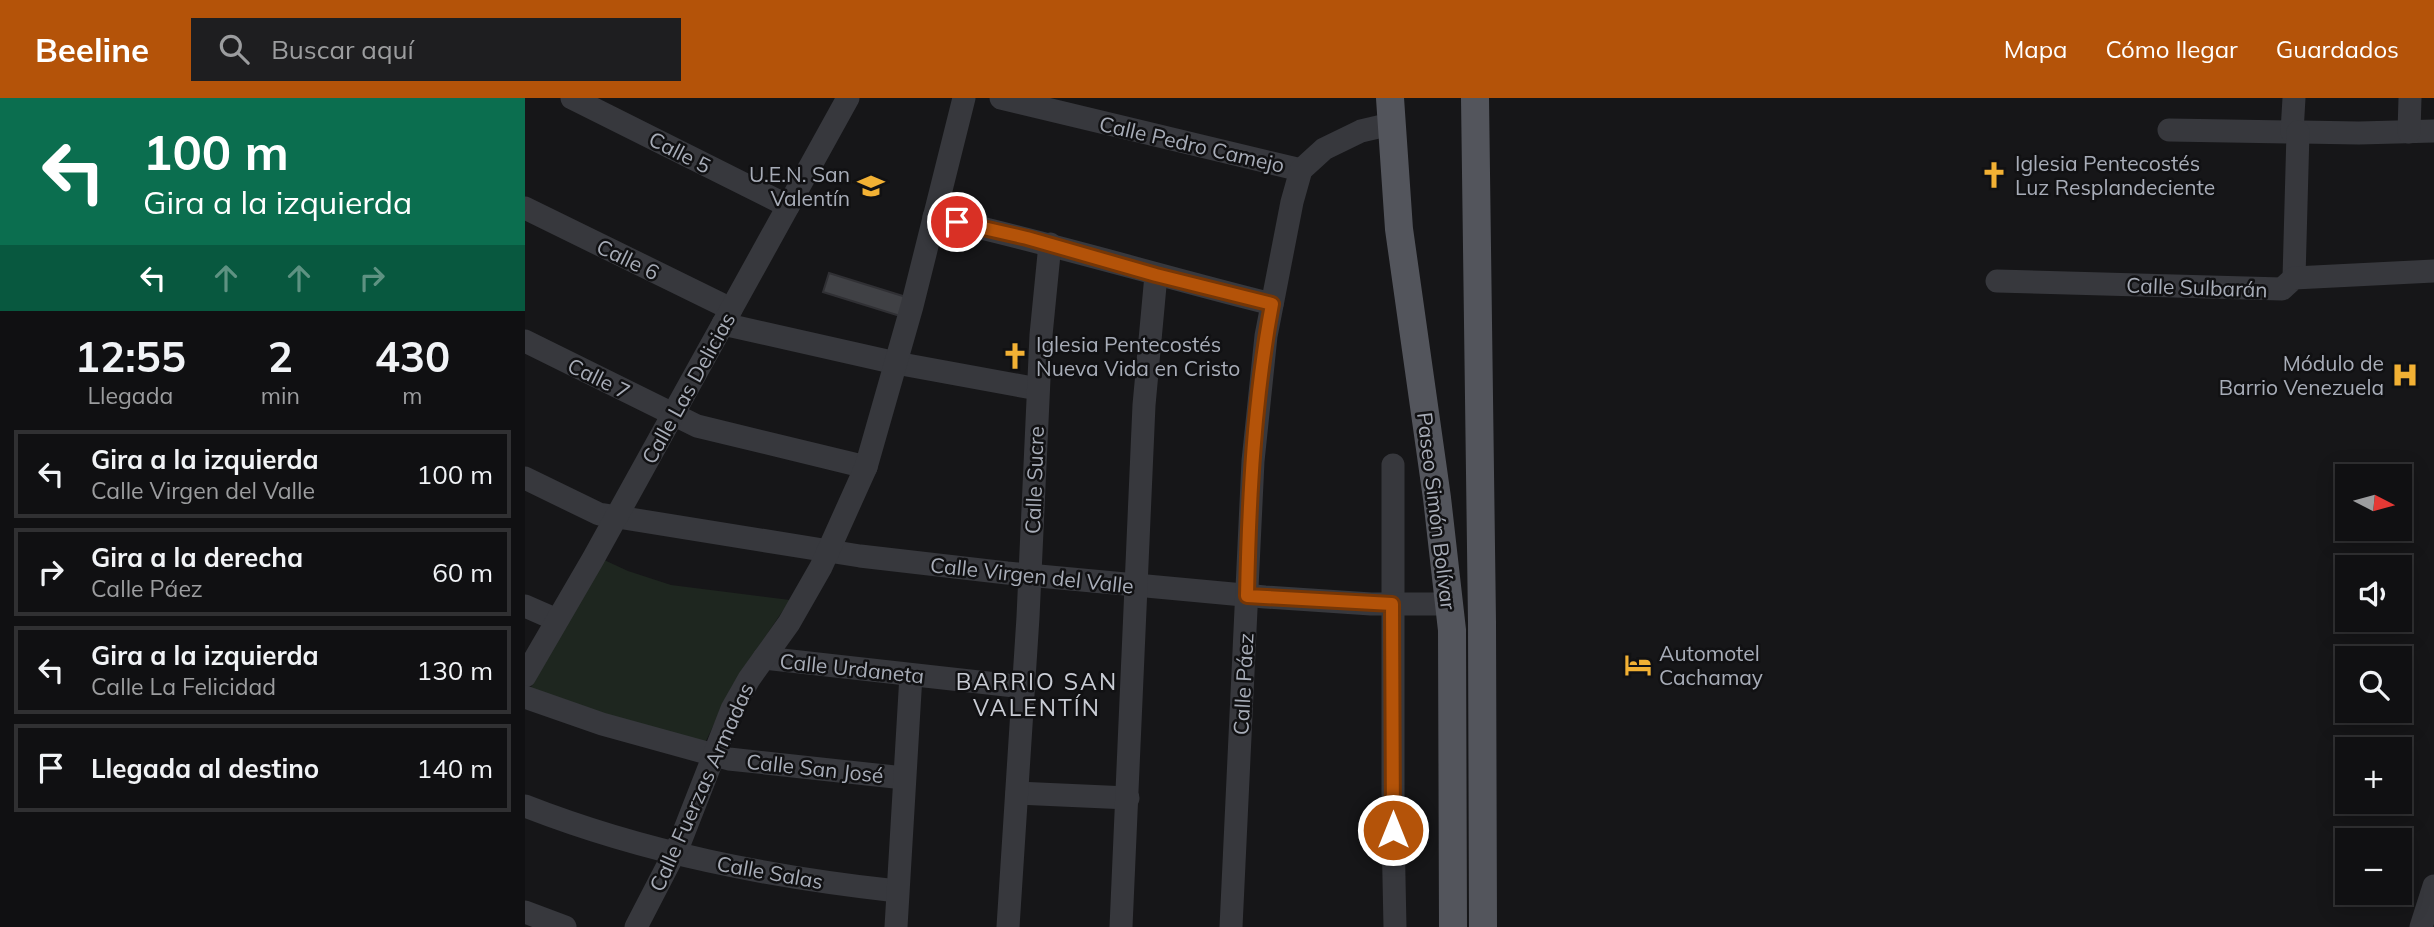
<!DOCTYPE html>
<html lang="es">
<meta charset="utf-8">
<style>
body{margin:0;font-family:Mulish,sans-serif;background:#1e1e20;color:#f1f3f6;height:100vh;display:flex;flex-direction:column;font-size:26px;white-space:nowrap}
*{box-sizing:border-box;margin:0}
p{font-size:23px;color:#9c9d9f}
.icon{flex:none;width:38px;height:38px;fill:none;stroke:currentColor;stroke-width:2;stroke-linecap:round;stroke-linejoin:round}
.map{position:relative;flex:1;overflow:hidden}
.drawer{display:flex;flex-direction:column;background:#101012;width:525px}
.drawer>*{flex:none}
.guide{background:#0b6e4f;color:#fff;overflow:hidden}
.needle{width:46px;rotate:96deg}
.buttons{position:absolute;left:1810px;top:366px;display:grid;gap:14px}
.buttons a{display:grid;place-items:center;width:77px;height:77px;border-radius:0px;background:#101012;box-shadow:0 4px 18px #0003,0 0 0 2px #303032;font-size:35px}
.pin{position:absolute;display:grid;place-items:center;width:60px;height:60px;color:#fff;margin:-30px;border:4px solid #fff;border-radius:50%;box-shadow:0 2px 7px #0007}
.me{position:absolute;width:77px;margin:-38px;rotate:0deg;stroke-linejoin:round;filter:drop-shadow(0 0 5px #0008)}
.turn{display:flex;align-items:center;gap:24px;height:147px;padding:0 28px;font-size:32px}
.turn .icon{width:91px;height:91px;stroke-width:2.5}
.turn b{display:block;font-size:49px;line-height:60px}
.lanes{display:flex;align-items:center;height:66px;padding:0 28px;background:#0003;justify-content:center;gap:35px;direction:ltr}
.lanes .off{opacity:.35}
.eta{display:flex;justify-content:space-evenly;align-items:center;height:119px;text-align:center}
.eta b{font-size:42px;font-weight:700;line-height:49px}
ul{padding:0;list-style:none}
li{display:flex;align-items:center;gap:21px;height:88px;margin:0 14px 10px;padding:0 14px;border:4px solid #303032;border-radius:0px}
li div{flex:1}
li b{display:block;font-size:26px}
li em{font-style:normal}
header{display:flex;align-items:center;gap:42px;box-sizing:border-box;height:98px;padding:0 35px;background:#b45309;color:#fff}
header strong{font-size:33px}
nav{display:flex;gap:38px;margin-inline-start:auto;font-size:24px}
.search{width:490px;height:63px;background:#1e1e20;display:flex;align-items:center;gap:18px;box-sizing:border-box;padding:0 24px;border-radius:0px;color:#9c9d9f;font-size:26px}
main{display:flex;flex:1;min-height:0}
.map>svg:first-child{display:block}
.green{fill:#1e261f}
.building{fill:#404145;stroke:#303034;stroke-width:2}
.lines{fill:none;stroke-linecap:round;stroke-linejoin:round}
.minor{stroke:#37383d;stroke-width:23}
.major{stroke:#53555c;stroke-width:28}
.route-casing{stroke:#753606;stroke-width:18}
.route{stroke:#b45309;stroke-width:12}
.labels{text-anchor:middle;dominant-baseline:central;stroke-width:5;stroke-linejoin:round;paint-order:stroke}
.street-label{font-size:21px;fill:#a8adb8;stroke:#111113}
.poi-label{font-size:21px;fill:#a8adb8;stroke:#111113;text-anchor:start}
.neighbourhood-label{font-size:23px;letter-spacing:2px;fill:#c9ccd4;stroke:#111113}
</style>
<header>
<strong>Beeline</strong>
<div class="search"><svg class="icon" aria-label="search" viewBox="0 0 24 24"><circle cx="10" cy="10" r="6"/><path d="M15 15l6 6"/></svg>Buscar aquí</div>
<nav><a>Mapa</a><a>Cómo llegar</a><a>Guardados</a></nav>
</header>
<main>
<section class="drawer">
<div class="guide">
<div class="turn"><svg class="icon" aria-label="left" viewBox="0 0 24 24"><path d="M17 20v-9H6M10 6l-5 5 5 5"/></svg><div><b>100 m</b>Gira a la izquierda</div></div>
<div class="lanes"><svg class="icon" aria-label="left" viewBox="0 0 24 24"><path d="M17 20v-9H6M10 6l-5 5 5 5"/></svg><svg class="icon off" aria-label="ahead" viewBox="0 0 24 24"><path d="M12 20V5M6 11l6-6 6 6"/></svg><svg class="icon off" aria-label="ahead" viewBox="0 0 24 24"><path d="M12 20V5M6 11l6-6 6 6"/></svg><svg class="icon off" aria-label="right" viewBox="0 0 24 24"><path d="M7 20v-9h11M14 6l5 5-5 5"/></svg></div>
</div>
<div class="eta">
<div><b>12:55</b><p>Llegada</p></div>
<div><b>2</b><p>min</p></div>
<div><b>430</b><p>m</p></div>
</div>
<ul>
<li><svg class="icon" aria-label="left" viewBox="0 0 24 24"><path d="M17 20v-9H6M10 6l-5 5 5 5"/></svg><div><b>Gira a la izquierda</b><p>Calle Virgen del Valle</p></div><em>100 m</em></li>
<li><svg class="icon" aria-label="right" viewBox="0 0 24 24"><path d="M7 20v-9h11M14 6l5 5-5 5"/></svg><div><b>Gira a la derecha</b><p>Calle Páez</p></div><em>60 m</em></li>
<li><svg class="icon" aria-label="left" viewBox="0 0 24 24"><path d="M17 20v-9H6M10 6l-5 5 5 5"/></svg><div><b>Gira a la izquierda</b><p>Calle La Felicidad</p></div><em>130 m</em></li>
<li><svg class="icon" aria-label="arrive" viewBox="0 0 24 24"><path d="M6 21V4h12l-3 4 3 4H6"/></svg><div><b>Llegada al destino</b></div><em>140 m</em></li>
</ul>
</section>
<div class="map">
<svg width="1909" height="829" viewBox="0 0 1909 829">
<rect width="100%" height="100%" fill="#161618"/>
<polygon class="green" points="77,461 103,473 146,487 265,502 207,588 180,645 74,616 5,591"/>
<polygon class="building" points="304,175 381,199 375,218 298,194"/>
<g class="lines">
<g class="minor">
<polyline points="47,0 263,108"/>
<polyline points="476,0 776,72"/>
<polyline points="1644,32 1834,35 1909,33"/>
<polyline points="1767,34 1769,0"/>
<polyline points="1884,34 1885,0"/>
<polyline points="0,110 206,211"/>
<path d="M409,119C523,144 634,178 747,206"/>
<polyline points="1769,180 1773,34"/>
<polyline points="1472,183 1757,191 1769,180 1909,173"/>
<polyline points="198,226 371,265 513,291"/>
<polyline points="0,243 172,328 341,369"/>
<polyline points="868,367 868,732 870,829"/>
<polyline points="0,380 74,416 335,458 482,475 740,499 846,506 924,506"/>
<polyline points="0,508 32,522"/>
<polyline points="239,560 499,589"/>
<polyline points="0,578 68,461 323,0"/>
<polyline points="0,599 77,626 204,661 379,680"/>
<polyline points="492,695 603,700"/>
<path d="M0,708C120,755 245,779 372,793"/>
<polyline points="0,814 40,829"/>
<polyline points="111,829 155,744 207,611 224,581 264,525 296,469 341,369 387,208 439,0"/>
<polyline points="371,829 386,577"/>
<polyline points="483,829 503,519 516,237 525,146"/>
<polyline points="596,829 619,307 631,177"/>
<polyline points="706,829 728,363 741,238 767,104 776,72 799,51 836,33 866,26"/>
<polyline points="1896,829 1909,788"/>
</g>
<g class="major">
<polyline points="865,0 874,131 912,400 927,532 928,829"/>
<polyline points="950,0 957,524 958,829"/>
</g>
</g>
<g class="lines">
<defs>
<path id="route" d="M432,124L502,140L631,177L747,206C729,302 724,400 722,498L867,506L868,732"/>
</defs>
<use href="#route" class="route-casing"/>
<use href="#route" class="route"/>
</g>
<defs>
<symbol id="church-bare" viewBox="-9 -9 18 18"><path d="M-1.2-6h2.4v3.5h3.3v2.4h-3.3V6h-2.4V-.1h-3.3v-2.4h3.3Z" fill="#f2b134" stroke="#111113" stroke-width="2.5" paint-order="stroke"/></symbol>
<symbol id="school-bare" viewBox="-9 -9 18 18"><path d="M0-5L7-2L0 1L-7-2ZM-4 1L0 2.5L4 1V4Q0 6-4 4Z" fill="#f2b134" stroke="#111113" stroke-width="2.5" paint-order="stroke"/></symbol>
<symbol id="hospital-bare" viewBox="-9 -9 18 18"><path d="M-5-5h3v3.5h4V-5h3V5h-3V1.5h-4V5h-3Z" fill="#f2b134" stroke="#111113" stroke-width="2.5" paint-order="stroke"/></symbol>
<symbol id="hotel-bare" viewBox="-9 -9 18 18"><path d="M-6-4.5h1.5V1H6V5H4.5V3h-9V5H-6ZM-4 0a1.8 1.8 0 1 1 3.6 0ZM.5 0V-2.5h3Q6-2.5 6 0Z" fill="#f2b134" stroke="#111113" stroke-width="2.5" paint-order="stroke"/></symbol>
</defs>
<g fill-rule="evenodd">
<use href="#church-bare" x="1450" y="58" width="38" height="38"/>
<use href="#school-bare" x="327" y="69" width="38" height="38"/>
<use href="#church-bare" x="471" y="239" width="38" height="38"/>
<use href="#hospital-bare" x="1861" y="258" width="38" height="38"/>
<use href="#hotel-bare" x="1094" y="548" width="38" height="38"/>
</g>
<g class="labels">
<g class="street-label">
<text transform="translate(667 46) rotate(13)">Calle Pedro Camejo</text>
<text transform="translate(155 54) rotate(27)">Calle 5</text>
<text transform="translate(103 161) rotate(26)">Calle 6</text>
<text transform="translate(1672 189) rotate(2)">Calle Sulbarán</text>
<text transform="translate(74 280) rotate(26)">Calle 7</text>
<text transform="translate(163 290) rotate(-61)">Calle Las Delicias</text>
<text transform="translate(509 382) rotate(-88)">Calle Sucre</text>
<text transform="translate(912 413) rotate(83)">Paseo Simón Bolívar</text>
<text transform="translate(507 477) rotate(6)">Calle Virgen del Valle</text>
<text transform="translate(327 570) rotate(6)">Calle Urdaneta</text>
<text transform="translate(718 586) rotate(-87)">Calle Páez</text>
<text transform="translate(290 670) rotate(6)">Calle San José</text>
<text transform="translate(176 689) rotate(-66)">Calle Fuerzas Armadas</text>
<text transform="translate(245 774) rotate(10)">Calle Salas</text>
</g>
<g class="poi-label">
<text x="1490" y="65">Iglesia Pentecostés<tspan x="1490" dy="24">Luz Resplandeciente</tspan></text>
<text x="325" y="76" text-anchor="end">U.E.N. San<tspan x="325" dy="24">Valentín</tspan></text>
<text x="511" y="246">Iglesia Pentecostés<tspan x="511" dy="24">Nueva Vida en Cristo</tspan></text>
<text x="1859" y="265" text-anchor="end">Módulo de<tspan x="1859" dy="24">Barrio Venezuela</tspan></text>
<text x="1134" y="555">Automotel<tspan x="1134" dy="24">Cachamay</tspan></text>
</g>
<g class="neighbourhood-label">
<text x="512" y="583">BARRIO SAN<tspan x="512" dy="26">VALENTÍN</tspan></text>
</g>
</g>
</svg>
<div class="buttons">
<a><svg class="needle" viewBox="-14 -14 28 28"><path d="M0-13l5 13h-10z" fill="#e53935"/><path d="M0 13l5-13h-10z" fill="#9c9d9f"/></svg></a>
<a><svg class="icon" aria-label="sound" viewBox="0 0 24 24"><path d="M4 9h4l5-4v14l-5-4H4zM17 9q2 3 0 6"/></svg></a>
<a><svg class="icon" aria-label="search" viewBox="0 0 24 24"><circle cx="10" cy="10" r="6"/><path d="M15 15l6 6"/></svg></a>
<a>+</a>
<a>−</a>
</div>
<div class="pin" style="left:432px;top:124px;background:#d93025"><svg class="icon" aria-label="arrive" viewBox="0 0 24 24"><path d="M6 21V4h12l-3 4 3 4H6"/></svg></div>
<svg class="me" style="left:868px;top:732px" viewBox="-20 -20 40 40"><circle r="17" fill="#b45309" stroke="#fff" stroke-width="3"/><path d="M0-11L8 9 0 5-8 9z" fill="#fff"/></svg>
</div>
</main>
